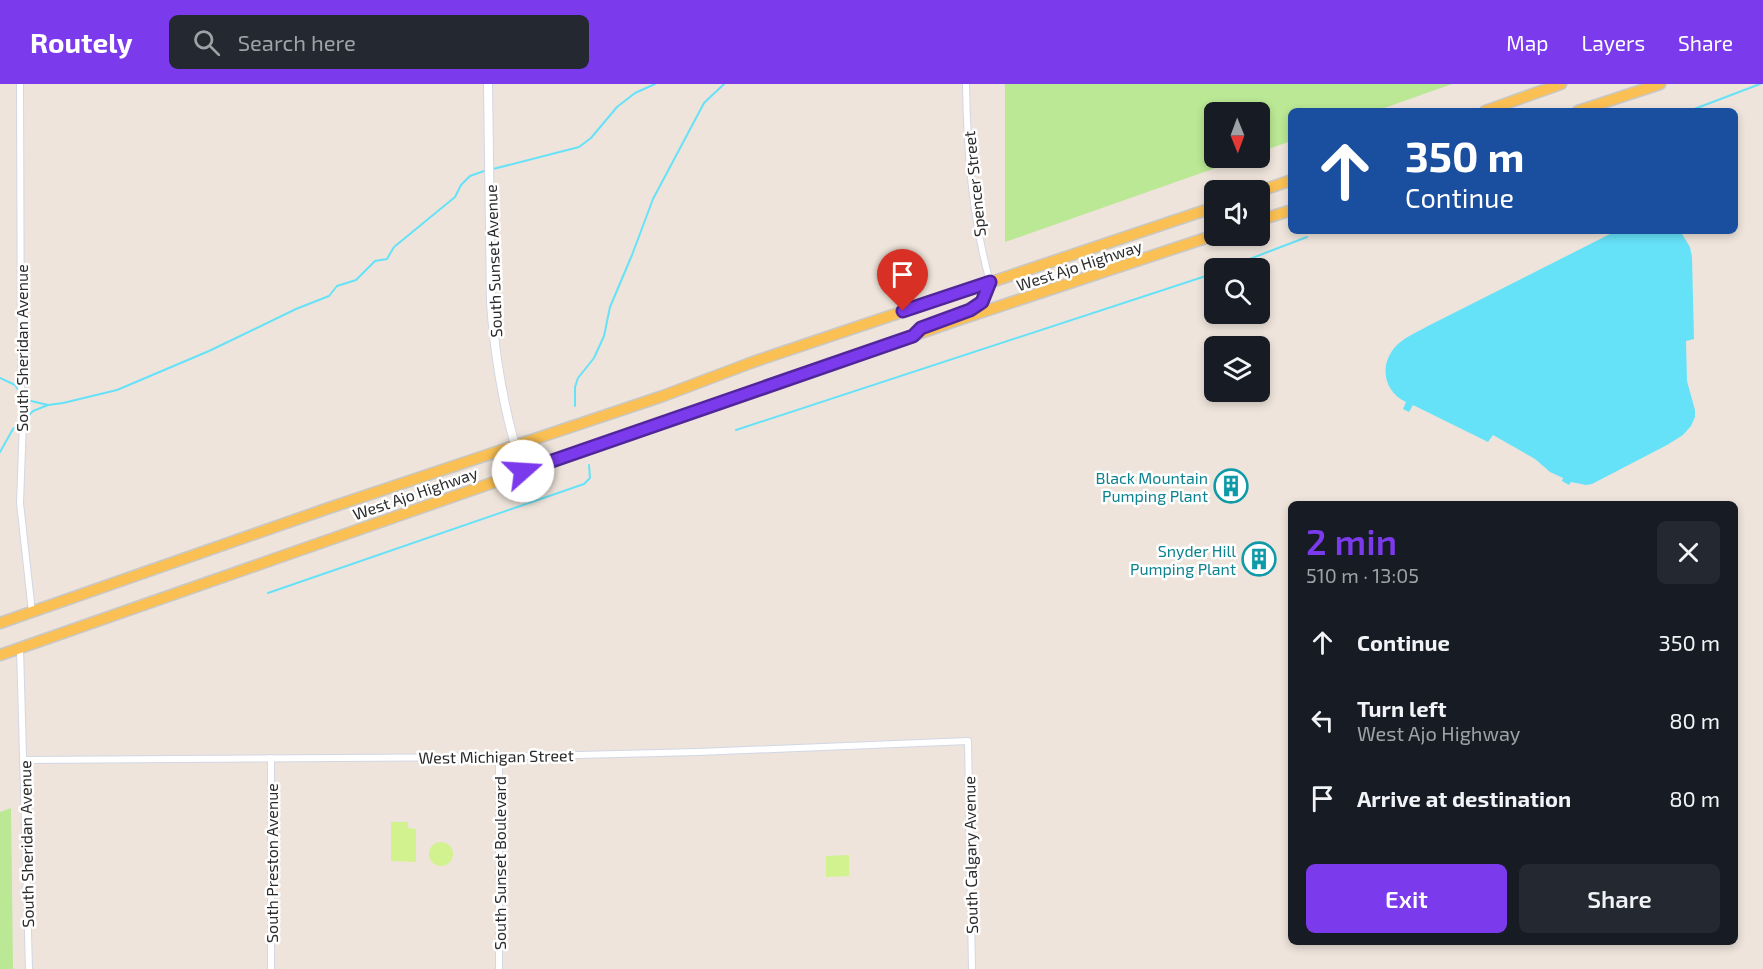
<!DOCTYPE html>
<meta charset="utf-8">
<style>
body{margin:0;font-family:"Exo 2",sans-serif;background:#242831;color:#f1f3f6;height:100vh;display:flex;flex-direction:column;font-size:22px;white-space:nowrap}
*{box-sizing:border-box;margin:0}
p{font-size:20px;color:#9ea1a6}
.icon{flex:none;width:33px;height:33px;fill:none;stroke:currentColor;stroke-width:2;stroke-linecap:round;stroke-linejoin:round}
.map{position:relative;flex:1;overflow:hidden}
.sheet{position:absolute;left:1288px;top:417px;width:450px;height:444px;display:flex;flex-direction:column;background:#171b24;border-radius:9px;box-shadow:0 3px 9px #0003}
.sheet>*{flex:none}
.banner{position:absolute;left:1288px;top:24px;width:450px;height:126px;border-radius:9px;box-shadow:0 3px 9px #0003;background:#1a4fa0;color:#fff;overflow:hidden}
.needle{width:39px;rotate:179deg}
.tools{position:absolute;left:1204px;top:18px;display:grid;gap:12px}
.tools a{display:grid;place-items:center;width:66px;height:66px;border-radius:9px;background:#171b24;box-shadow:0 3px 9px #0003;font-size:30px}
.pin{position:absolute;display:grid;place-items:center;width:51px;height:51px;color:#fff;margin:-62px -26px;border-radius:50% 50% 50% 0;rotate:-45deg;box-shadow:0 0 6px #0007}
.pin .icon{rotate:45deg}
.me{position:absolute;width:66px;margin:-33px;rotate:71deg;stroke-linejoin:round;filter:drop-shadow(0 0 4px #0008)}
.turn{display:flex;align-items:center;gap:21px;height:126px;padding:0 18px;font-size:27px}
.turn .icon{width:78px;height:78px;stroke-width:2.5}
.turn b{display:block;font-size:42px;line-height:51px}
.round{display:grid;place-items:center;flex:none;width:63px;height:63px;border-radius:9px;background:#242831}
.headline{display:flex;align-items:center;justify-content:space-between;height:102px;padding:0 18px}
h1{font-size:36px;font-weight:600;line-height:45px;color:#7c3aed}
.action{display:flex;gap:12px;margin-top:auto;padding:12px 18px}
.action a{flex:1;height:69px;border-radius:9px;background:#7c3aed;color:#fff;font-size:24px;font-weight:600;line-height:69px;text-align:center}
.action a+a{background:#242831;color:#f1f3f6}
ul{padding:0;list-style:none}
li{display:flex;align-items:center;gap:18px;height:78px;padding:0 18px}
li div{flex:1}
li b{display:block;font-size:22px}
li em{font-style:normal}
header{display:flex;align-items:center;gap:36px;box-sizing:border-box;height:84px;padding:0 30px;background:#7c3aed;color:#fff}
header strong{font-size:28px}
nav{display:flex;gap:33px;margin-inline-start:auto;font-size:21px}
.search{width:420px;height:54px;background:#242831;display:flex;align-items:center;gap:15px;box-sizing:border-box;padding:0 21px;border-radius:9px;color:#9ea1a6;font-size:22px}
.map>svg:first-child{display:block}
.green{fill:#bae894}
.pitch{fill:#d2f18f}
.water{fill:#66e2f8}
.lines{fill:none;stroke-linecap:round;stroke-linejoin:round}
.stream{stroke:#66e2f8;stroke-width:2}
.minor-casing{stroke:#d1d7e5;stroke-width:8}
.tertiary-casing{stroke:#d1d7e5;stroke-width:10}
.primary-casing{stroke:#c8c8c8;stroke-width:13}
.minor{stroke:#fff;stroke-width:6}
.tertiary{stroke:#fff;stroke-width:8}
.primary{stroke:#fbc053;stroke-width:10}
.route-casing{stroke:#51269a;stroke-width:15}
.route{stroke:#7c3aed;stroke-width:10}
.labels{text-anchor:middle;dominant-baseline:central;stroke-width:5;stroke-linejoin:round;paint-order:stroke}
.street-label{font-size:16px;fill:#2b2b2b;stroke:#fff}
.culture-label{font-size:16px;fill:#0d838f;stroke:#fff;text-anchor:end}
</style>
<header>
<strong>Routely</strong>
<div class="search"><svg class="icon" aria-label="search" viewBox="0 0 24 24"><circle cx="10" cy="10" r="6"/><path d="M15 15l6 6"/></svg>Search here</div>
<nav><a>Map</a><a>Layers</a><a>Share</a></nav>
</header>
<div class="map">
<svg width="1763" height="885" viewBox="0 0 1763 885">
<rect width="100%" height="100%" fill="#eee4db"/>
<g class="green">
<polygon points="1005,0 1452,0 1376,27 1292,27 1291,57 1260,68 1260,28 1215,28 1215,74 1244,74 1005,158"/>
<polygon points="11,724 13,885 0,885 0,728"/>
</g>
<g class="pitch">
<polygon points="391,738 408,738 408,744 416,745 416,778 391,777"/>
<circle cx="441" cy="770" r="12"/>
<polygon points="849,771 849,792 826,793 826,772"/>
</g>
<path class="water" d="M1616,147H1680L1690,163L1692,173L1694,255L1686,257L1687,297L1695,326V333L1691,342L1683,351L1667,361L1592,400L1586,401L1571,398L1569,401L1562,397L1563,394L1550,388L1535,375L1493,351L1488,358L1413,321L1409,328L1403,325L1406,318C1383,307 1378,279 1398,260C1406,253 1417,248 1426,243Z"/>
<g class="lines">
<g class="stream">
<polyline points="1689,27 1760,0"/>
<polyline points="493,85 579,63 591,54 617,23 635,9 655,0"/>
<polyline points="1321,148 1326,147"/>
<polyline points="1226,184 1307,153"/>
<polyline points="0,294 15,301 19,307"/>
<polyline points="25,314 27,316 48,321 63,319 117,306 209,267 296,225 329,212 337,202 356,196 375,177 387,175 394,163 455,113 461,101 470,92 487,86"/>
<polyline points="575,322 575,303 578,294 594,274 604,252 610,223 632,171 653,115 704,19 724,0"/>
<polyline points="25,335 33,327 48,321"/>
<polyline points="736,346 1215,189"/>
<polyline points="0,368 13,345 21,339"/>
<polyline points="268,509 584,400 590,394 589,381"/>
</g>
<defs>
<g id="minor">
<polyline points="20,0 21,298 23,337 20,419 32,528"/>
<path d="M966,0C967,67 972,133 990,198"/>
<polyline points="20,564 29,885"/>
<polyline points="499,673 499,885"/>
<polyline points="271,674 271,885"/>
<polyline points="24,676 499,673 698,668 968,657 972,885"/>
</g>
<path id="tertiary" d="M488,0L491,219C495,276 505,333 523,387"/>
<g id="primary">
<polyline points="1485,27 1561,0"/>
<polyline points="1578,27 1660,0"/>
<polyline points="1260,107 1292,96"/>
<polyline points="1260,136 1292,126"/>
<path d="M964,229C980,223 985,213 990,198"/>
<polyline points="0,539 326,425 663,312 753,278 860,242 1215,123"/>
<polyline points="0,571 955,237 1215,151"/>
</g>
</defs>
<use href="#minor" class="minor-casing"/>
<use href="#tertiary" class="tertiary-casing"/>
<use href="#primary" class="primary-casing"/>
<use href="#minor" class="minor"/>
<use href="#tertiary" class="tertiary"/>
<use href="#primary" class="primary"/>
</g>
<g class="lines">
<defs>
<polyline id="route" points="523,387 913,252 921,244 970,226 982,218 990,198 903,227"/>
</defs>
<use href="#route" class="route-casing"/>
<use href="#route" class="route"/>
</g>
<defs>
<symbol id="building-ring" viewBox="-11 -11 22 22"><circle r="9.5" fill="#fff" stroke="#0f9aa8" stroke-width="1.5"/><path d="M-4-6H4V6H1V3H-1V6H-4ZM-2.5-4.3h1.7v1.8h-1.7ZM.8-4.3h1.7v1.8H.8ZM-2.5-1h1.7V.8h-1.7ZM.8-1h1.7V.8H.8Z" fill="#0f9aa8"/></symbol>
</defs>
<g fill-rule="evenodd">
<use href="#building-ring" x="1212" y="383" width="38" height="38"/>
<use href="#building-ring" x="1240" y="456" width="38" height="38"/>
</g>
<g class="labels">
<g class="street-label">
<text transform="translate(974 100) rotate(-96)">Spencer Street</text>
<text transform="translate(493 177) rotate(-92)">South Sunset Avenue</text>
<text transform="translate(1079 181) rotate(-18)">West Ajo Highway</text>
<text transform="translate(21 264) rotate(-90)">South Sheridan Avenue</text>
<text transform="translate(415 409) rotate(-19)">West Ajo Highway</text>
<text transform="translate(496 672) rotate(-1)">West Michigan Street</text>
<text transform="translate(26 760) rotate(-91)">South Sheridan Avenue</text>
<text transform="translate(970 771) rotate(-91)">South Calgary Avenue</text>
<text transform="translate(271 779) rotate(-90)">South Preston Avenue</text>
<text transform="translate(499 779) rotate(-90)">South Sunset Boulevard</text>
</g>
<g class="culture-label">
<text x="1208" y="393">Black Mountain<tspan x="1208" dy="18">Pumping Plant</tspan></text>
<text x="1236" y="466">Snyder Hill<tspan x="1236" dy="18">Pumping Plant</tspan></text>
</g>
</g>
</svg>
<div class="tools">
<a><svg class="needle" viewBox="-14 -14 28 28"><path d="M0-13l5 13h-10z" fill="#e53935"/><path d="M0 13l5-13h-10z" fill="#9ea1a6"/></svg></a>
<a><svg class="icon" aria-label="sound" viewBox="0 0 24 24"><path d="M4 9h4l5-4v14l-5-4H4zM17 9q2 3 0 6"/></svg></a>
<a><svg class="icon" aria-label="search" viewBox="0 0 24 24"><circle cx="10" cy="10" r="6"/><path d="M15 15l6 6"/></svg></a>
<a><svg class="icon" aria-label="layers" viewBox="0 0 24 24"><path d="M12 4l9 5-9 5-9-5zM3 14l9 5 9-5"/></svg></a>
</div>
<div class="pin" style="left:903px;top:227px;background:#d93025"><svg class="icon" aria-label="arrive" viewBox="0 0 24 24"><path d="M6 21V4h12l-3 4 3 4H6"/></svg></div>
<svg class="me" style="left:523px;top:387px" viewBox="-20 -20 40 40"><circle r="19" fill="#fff"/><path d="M0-13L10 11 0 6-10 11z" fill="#7c3aed"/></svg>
<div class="banner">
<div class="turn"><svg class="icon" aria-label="ahead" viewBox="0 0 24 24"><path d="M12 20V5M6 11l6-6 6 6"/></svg><div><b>350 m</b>Continue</div></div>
</div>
<section class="sheet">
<div class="headline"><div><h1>2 min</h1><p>510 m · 13:05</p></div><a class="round"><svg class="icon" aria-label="close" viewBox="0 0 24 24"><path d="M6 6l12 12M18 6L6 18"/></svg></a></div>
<ul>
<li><svg class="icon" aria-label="ahead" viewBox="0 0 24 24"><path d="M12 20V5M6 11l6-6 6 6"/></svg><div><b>Continue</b></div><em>350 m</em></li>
<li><svg class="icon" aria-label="left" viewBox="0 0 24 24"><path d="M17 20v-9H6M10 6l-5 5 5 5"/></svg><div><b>Turn left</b><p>West Ajo Highway</p></div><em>80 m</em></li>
<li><svg class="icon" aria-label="arrive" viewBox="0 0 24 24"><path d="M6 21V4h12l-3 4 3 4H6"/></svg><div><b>Arrive at destination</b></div><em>80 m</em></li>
</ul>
<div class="action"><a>Exit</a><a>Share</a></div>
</section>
</div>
